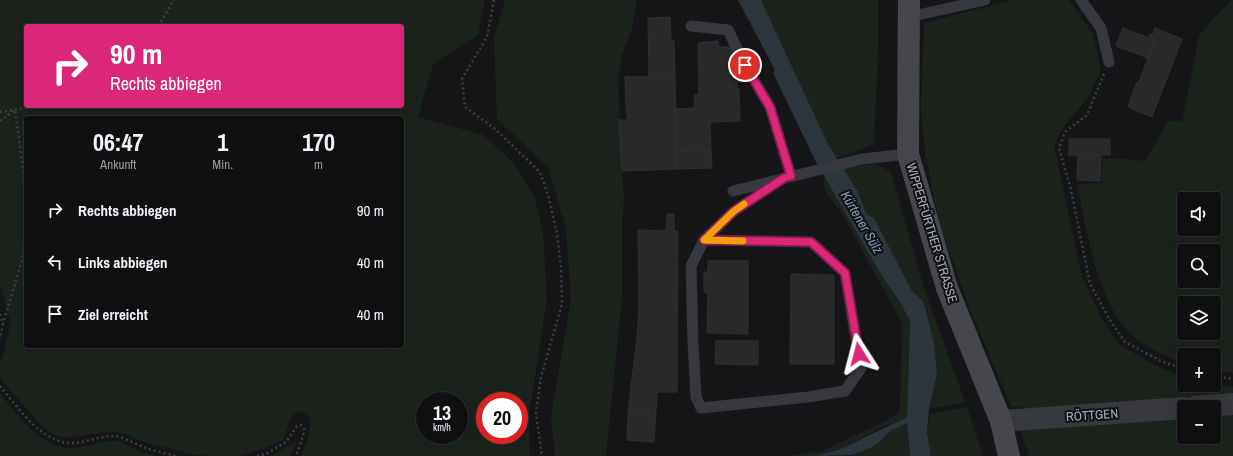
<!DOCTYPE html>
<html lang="de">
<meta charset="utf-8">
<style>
body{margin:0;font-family:"Archivo Narrow",sans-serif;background:#19191b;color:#f1f3f6;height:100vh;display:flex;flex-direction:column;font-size:15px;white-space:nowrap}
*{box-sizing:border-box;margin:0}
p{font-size:13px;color:#9c9d9f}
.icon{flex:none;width:22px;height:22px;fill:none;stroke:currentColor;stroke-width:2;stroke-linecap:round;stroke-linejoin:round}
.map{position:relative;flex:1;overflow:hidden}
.panel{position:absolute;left:24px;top:116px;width:380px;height:232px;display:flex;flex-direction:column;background:#101012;border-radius:4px;box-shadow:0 4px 16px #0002,0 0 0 1px #303032}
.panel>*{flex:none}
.hud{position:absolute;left:24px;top:24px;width:380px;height:84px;border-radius:4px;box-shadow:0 4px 16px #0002,0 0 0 1px #303032;background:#db2777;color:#fff;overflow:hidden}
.controls{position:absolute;left:1177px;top:192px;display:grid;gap:8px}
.controls a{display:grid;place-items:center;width:44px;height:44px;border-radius:4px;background:#101012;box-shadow:0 4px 16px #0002,0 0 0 1px #303032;font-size:20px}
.speed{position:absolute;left:416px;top:392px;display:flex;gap:8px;font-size:20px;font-weight:700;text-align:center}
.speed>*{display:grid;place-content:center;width:52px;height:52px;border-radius:50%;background:#101012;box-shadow:0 4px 16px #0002,0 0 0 1px #303032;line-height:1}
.speed small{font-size:10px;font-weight:400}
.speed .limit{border:6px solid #d22;background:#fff;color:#111}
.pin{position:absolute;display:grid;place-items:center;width:34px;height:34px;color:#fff;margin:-17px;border:2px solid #fff;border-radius:50%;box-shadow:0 1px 4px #0007}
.me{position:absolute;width:44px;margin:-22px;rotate:351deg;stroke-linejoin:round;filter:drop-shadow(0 0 3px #0008)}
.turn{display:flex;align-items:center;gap:14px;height:84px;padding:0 20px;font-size:18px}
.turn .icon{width:52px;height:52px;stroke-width:2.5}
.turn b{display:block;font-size:28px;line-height:34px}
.eta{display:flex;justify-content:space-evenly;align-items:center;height:68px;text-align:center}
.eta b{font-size:24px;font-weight:800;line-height:28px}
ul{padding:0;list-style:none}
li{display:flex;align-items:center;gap:12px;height:52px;padding:0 20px}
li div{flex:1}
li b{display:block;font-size:15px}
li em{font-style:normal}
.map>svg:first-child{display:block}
.green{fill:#1c231d;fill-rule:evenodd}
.water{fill:#2c353c}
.building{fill:#29292c;stroke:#303034}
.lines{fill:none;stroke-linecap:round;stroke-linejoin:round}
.path{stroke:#3d3f44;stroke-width:2.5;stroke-dasharray:2 3;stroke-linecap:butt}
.service{stroke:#37383d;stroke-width:11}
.minor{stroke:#37383d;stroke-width:22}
.secondary{stroke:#45474d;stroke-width:22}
.route-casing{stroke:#8e194d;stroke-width:10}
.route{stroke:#db2777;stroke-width:7}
.slow{stroke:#f59e0b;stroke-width:7}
.labels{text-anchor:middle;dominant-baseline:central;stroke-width:4;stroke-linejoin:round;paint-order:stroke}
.street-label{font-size:13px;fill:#a8adb8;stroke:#111113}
.water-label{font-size:14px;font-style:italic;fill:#7f9bb3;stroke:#111113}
</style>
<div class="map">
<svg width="1233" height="456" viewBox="0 0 1233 456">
<rect width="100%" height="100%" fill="#161618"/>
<g class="green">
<path d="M0,0H485L478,35L433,64L418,117L483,135L513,162L535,198L543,232L547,299L529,415L530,456H301C305,447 312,431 310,421C309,416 305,413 302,411C288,414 288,427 284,439L263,449L238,456H218L196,455L144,442L125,434L114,431L74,437H60L53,434L43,427L6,385L0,376V362L3,357L11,321L0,284ZM26,26H402V106H26ZM26,118H402V346H26ZM425,401H459V435H425ZM485,401H519V435H485Z"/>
<polygon points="503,0 637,0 632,28 622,55 618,77 622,171 624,199 622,227 622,298 606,456 555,456 551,416 571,300 566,228 548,167 497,119 494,37 504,5"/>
<polygon points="761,0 878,0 878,53 874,144 837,158 828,144"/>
<polygon points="1013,0 1069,0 1093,34 1101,70 1087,99 1063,127 1054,145 1082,277 1103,321 1119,344 1156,366 1184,377 1184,385 1214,384 1233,387 1233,397 1055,412 1011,406 970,309 939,223 925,152 921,108 924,23"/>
<path d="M1231,0H1233V373L1214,370V355H1184V363C1167,357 1144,347 1131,334C1096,300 1087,230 1077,184L1101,183L1103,158H1112L1145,161L1168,121L1182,122L1199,35ZM1184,199H1214V229H1184ZM1184,251H1214V281H1184ZM1184,303H1214V333H1184Z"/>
<polygon points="877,164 891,172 923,285 965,402 929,409 937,375 923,301 912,291 874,218 866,214 858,192 843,168"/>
<polygon points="825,176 882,276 901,304 910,321 907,417 881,428 841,449 815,456 789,456 823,451 897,415 900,410 902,323 843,215 823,188"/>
<path d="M0,393C18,416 40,449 74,448C87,447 101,441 113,441C123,441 132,449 142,452C147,454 152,455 157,456H0Z"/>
<polygon points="967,407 983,456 931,456 927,433 930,414"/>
<polygon points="1233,412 1233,456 1029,456 1021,431 1184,417 1184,437 1214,437 1214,414"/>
<polygon points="907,423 910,456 850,456 870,448 878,443 890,431"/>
<polygon points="297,441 291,456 272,456"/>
</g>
<polygon class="water" points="738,0 761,0 828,144 858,192 866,214 874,218 912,291 923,301 928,319 934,344 937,375 929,409 927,433 931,456 910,456 907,423 890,431 878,443 870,448 852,455 815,456 841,449 907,417 910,321 901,304 882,276 816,162 773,73 775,70"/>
<g class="building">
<polygon points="670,17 671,40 674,40 675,77 649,78 648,18"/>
<polygon points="1123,28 1155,40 1148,58 1116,46"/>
<polygon points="1155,28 1182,39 1152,117 1130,108 1131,107 1128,106 1137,82 1139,82 1155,40 1149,37 1150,34 1153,35"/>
<polygon points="718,41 719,47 729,47 731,50 733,62 732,62 732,69 735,69 735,74 739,77 739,82 737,82 737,89 739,89 740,121 710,122 711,150 677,151 676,109 695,108 694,95 699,95 698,43"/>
<polygon points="625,77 675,77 677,169 622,171 619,120 628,120 626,108"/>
<rect x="1069" y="139" width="41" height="16"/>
<polygon points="711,150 712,168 677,169 677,151"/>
<polygon points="1078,155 1101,156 1100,181 1077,180"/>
<polygon points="667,214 674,214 674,231 678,231 677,392 657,392 656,410 649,409 649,415 628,413 637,338 639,305 638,230 666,231"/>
<polygon points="708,261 748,261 748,334 707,333 708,292 704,292 704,272 708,272"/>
<polygon points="791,274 834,275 834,364 790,364"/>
<polygon points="716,341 758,341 758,365 715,364"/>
<polygon points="649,409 656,410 654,442 627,440 628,413 649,415"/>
</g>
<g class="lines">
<g class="path">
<polyline points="494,0 487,37 462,79 465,107 494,128 540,172 549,198 557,234 561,267 562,304 541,377 536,413 542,456"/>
<polyline points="158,26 174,0"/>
<polyline points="1104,74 1087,115 1065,132 1059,148 1071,190 1090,284 1110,320 1125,342 1161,361 1184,369"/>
<polyline points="0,112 38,106"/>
<polyline points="0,121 15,110 24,176 25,215 24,253 3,324"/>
<polyline points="0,314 3,324 0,339"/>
<polyline points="1214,376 1233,379"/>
<path d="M0,386C18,407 42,445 74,443C87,442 100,436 113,436C122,436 133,443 141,446C152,451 165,453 176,456"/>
<polyline points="257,456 266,454 286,442 297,426 301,425 304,429 303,436 296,456"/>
</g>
<g class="service">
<polyline points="1081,0 1101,28 1109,62"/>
<polyline points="909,17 985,0"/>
<polyline points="691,26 728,30 745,65 770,107 791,176"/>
<polyline points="733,191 862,159 908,154"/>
<polyline points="704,240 811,242 845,273 861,368 845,391 808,397 701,408 696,397 693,343 691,266 704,240 734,211 784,178"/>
</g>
<g class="minor">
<polyline points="1195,407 1233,404"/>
<polyline points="1001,421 1184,408"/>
</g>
<polyline class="secondary" points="909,0 908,154 947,288 1001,421 1009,456"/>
</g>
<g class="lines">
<defs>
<polyline id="route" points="745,65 770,107 791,176 784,178 734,211 704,240 811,242 845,273 859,354"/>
</defs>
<use href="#route" class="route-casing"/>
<use href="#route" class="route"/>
<polyline class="slow" points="743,241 704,240 734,211 744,204"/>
</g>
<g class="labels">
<g class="street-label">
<text transform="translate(932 233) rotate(73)">WIPPERFÜRTHER STRASSE</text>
<text transform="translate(1092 415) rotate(-4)">RÖTTGEN</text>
</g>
<g class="water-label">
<text transform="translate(862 222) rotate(60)">Kürtener Sülz</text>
</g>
</g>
</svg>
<div class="controls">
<a><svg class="icon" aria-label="sound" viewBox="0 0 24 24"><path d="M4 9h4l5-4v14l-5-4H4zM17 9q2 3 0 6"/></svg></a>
<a><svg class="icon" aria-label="search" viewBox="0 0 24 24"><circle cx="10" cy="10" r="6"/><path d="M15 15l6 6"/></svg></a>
<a><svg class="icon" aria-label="layers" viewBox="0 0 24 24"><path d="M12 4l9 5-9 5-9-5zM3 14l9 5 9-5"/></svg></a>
<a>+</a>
<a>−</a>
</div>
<div class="speed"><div>13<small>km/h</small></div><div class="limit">20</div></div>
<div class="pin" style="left:745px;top:65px;background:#d93025"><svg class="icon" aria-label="arrive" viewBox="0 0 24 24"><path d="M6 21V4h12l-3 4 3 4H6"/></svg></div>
<svg class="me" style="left:859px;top:354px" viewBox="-20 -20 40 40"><path d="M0-17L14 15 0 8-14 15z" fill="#db2777" stroke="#fff" stroke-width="4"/></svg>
<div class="hud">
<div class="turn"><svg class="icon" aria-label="right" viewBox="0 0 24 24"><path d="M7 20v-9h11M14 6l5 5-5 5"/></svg><div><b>90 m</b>Rechts abbiegen</div></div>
</div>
<section class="panel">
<div class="eta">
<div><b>06:47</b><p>Ankunft</p></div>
<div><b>1</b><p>Min.</p></div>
<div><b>170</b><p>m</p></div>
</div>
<ul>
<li><svg class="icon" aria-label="right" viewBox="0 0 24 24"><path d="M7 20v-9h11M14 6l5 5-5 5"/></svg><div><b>Rechts abbiegen</b></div><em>90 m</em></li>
<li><svg class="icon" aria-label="left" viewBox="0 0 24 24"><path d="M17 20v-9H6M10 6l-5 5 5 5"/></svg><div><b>Links abbiegen</b></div><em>40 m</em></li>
<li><svg class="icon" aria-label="arrive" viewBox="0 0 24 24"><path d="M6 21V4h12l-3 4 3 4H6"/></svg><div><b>Ziel erreicht</b></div><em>40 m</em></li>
</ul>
</section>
</div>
